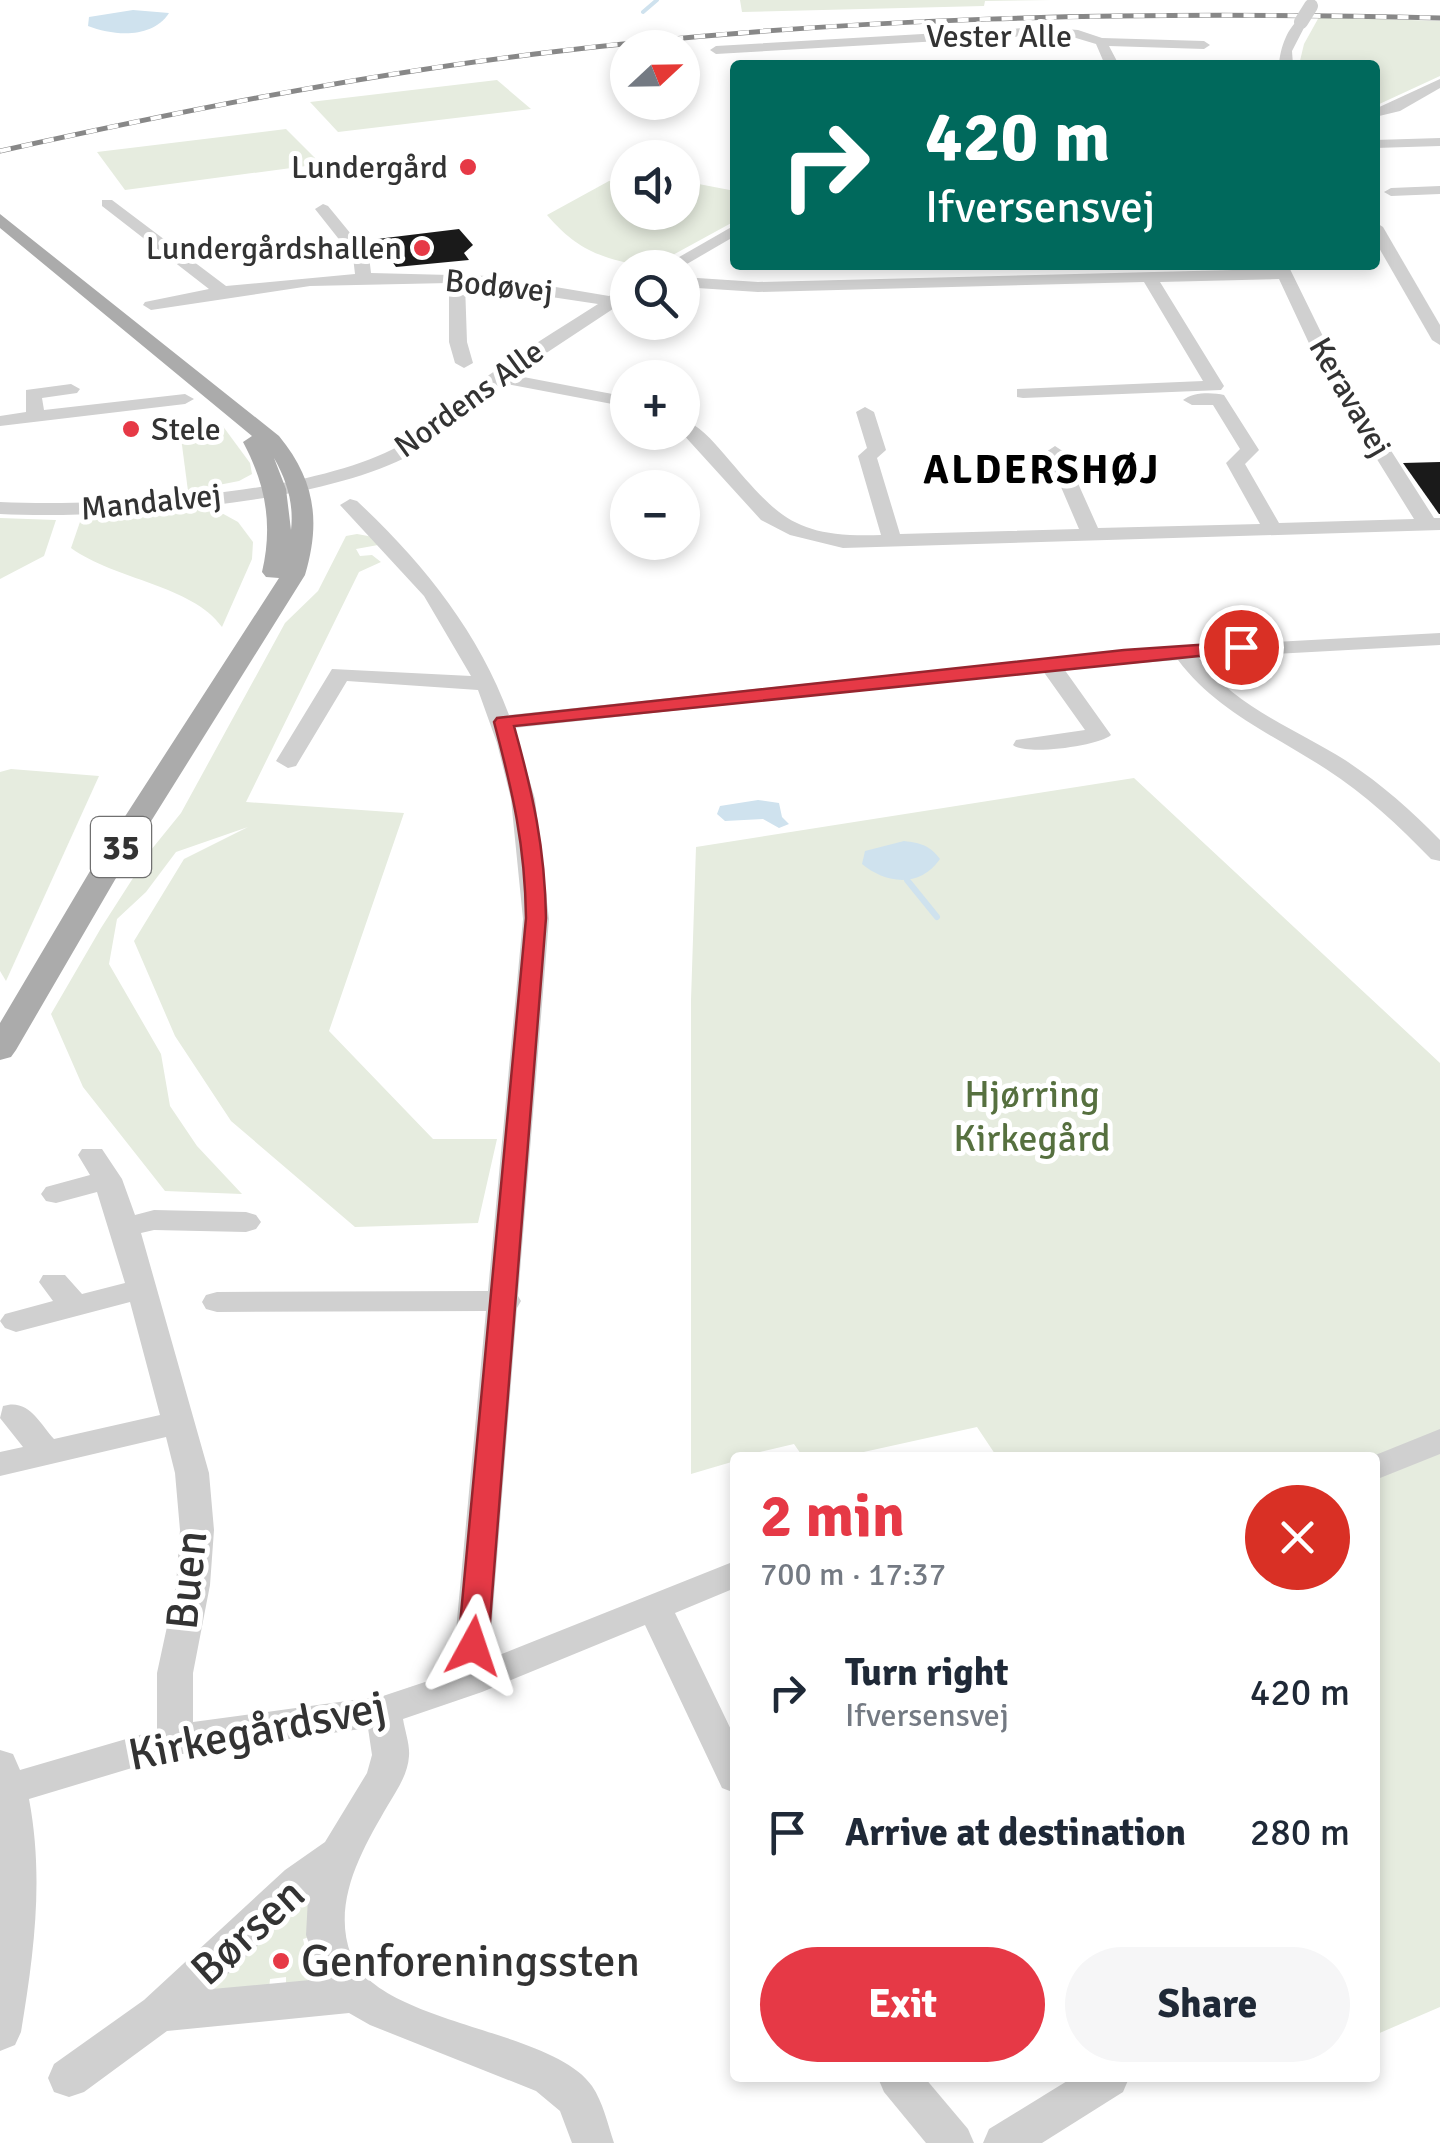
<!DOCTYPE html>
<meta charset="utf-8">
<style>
body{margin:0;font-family:Signika,sans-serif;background:#f6f6f7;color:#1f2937;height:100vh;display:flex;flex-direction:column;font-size:38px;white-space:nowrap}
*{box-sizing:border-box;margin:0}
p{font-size:32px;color:#747a83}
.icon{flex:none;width:55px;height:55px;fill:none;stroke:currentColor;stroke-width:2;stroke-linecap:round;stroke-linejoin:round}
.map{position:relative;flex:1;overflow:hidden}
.sheet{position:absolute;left:730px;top:1452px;width:650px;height:630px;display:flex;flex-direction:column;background:#fff;border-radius:10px;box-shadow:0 5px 15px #0003}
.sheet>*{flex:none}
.banner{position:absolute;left:730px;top:60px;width:650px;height:210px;border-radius:10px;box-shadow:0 5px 15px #0003;background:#00695c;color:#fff;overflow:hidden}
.needle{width:65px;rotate:68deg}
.tools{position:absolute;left:610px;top:30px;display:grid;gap:20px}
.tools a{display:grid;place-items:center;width:90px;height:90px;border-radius:50%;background:#fff;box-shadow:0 5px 15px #0003;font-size:50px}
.pin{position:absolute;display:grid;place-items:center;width:85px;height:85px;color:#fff;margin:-42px;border:5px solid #fff;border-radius:50%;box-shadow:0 2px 10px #0007}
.me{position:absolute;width:110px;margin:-55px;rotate:5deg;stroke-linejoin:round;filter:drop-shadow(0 0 8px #0008)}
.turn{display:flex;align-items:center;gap:35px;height:210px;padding:0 30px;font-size:45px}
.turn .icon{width:130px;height:130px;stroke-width:2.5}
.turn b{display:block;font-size:70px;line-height:85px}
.round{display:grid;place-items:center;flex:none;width:105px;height:105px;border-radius:52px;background:#f6f6f7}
.summary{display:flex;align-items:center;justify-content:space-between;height:170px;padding:0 30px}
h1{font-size:60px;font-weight:800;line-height:75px;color:#e63946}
.cta{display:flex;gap:20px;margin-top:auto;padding:20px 30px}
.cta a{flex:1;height:115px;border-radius:60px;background:#e63946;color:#fff;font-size:40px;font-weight:800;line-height:115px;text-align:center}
.cta a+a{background:#f6f6f7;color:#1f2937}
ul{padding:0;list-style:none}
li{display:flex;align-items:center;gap:30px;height:140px;padding:0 30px}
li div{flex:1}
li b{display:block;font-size:38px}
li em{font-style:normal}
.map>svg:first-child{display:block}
.green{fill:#e6ecdf}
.water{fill:#cfe2ee}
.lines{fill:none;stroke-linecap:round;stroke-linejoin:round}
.stream-far1{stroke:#cfe2ee;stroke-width:4}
.stream{stroke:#cfe2ee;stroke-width:6}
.building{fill:#1a1a1a}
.minor{fill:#d0d0d0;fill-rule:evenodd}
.major{fill:#ababab;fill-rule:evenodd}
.rail-casing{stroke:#888;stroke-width:5}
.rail{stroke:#fff;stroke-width:4;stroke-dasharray:11;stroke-linecap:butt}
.minor-bridge{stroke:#d0d0d0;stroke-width:14}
.route{fill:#e63946;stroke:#96252e;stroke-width:2.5}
.poi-dot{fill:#e63946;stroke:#fff;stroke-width:4}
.labels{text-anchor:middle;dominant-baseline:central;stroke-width:10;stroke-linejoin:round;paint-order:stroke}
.far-street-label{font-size:32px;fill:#333;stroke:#fff}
.far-poi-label{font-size:32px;fill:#333;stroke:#fff;text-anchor:end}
.shield{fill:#fff;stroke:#707070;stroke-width:2.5}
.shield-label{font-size:35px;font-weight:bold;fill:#333}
.park-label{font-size:38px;fill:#56703f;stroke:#fff}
.far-district-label{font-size:40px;font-weight:bold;letter-spacing:2.5px;fill:#000;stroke:#fff}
.near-street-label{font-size:45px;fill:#333;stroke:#fff}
.near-poi-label{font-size:45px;fill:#333;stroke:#fff;text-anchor:start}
</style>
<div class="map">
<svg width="1440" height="2143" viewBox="0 0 1440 2143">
<rect width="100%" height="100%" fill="#fff"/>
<g class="green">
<polygon points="740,0 1052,0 985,1 984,6 742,12"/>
<polygon points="1319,17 1440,21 1440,76 1375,106 1375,65 1299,65 1304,44"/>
<polygon points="497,80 531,109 338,132 310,102"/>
<polygon points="286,129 321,164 125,190 97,152"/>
<path d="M627,179L628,212H682L683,181L735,191V221L649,268C601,257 580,253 547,215L609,181Z"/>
<polygon points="222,425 250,463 252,474 239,481 188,491 180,430"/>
<path d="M207,505L238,522L253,542L252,559L222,627C192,585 115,580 71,548L81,519Z"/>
<polygon points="0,518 56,520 44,556 0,579"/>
<polygon points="357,534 379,538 378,545 356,549 360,556 372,555 381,562 359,572 246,802 404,813 329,1031 433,1139 497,1139 478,1223 355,1227 231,1121 175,1036 134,941 184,859 248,827 176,852 146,892 117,919 109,964 161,1054 170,1106 197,1146 242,1194 165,1191 83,1087 51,1014 101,928 151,850 181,813 285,623 318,591 346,536"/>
<polygon points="11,769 99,776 6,981 0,971 0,772"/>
<polygon points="1134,778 1440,1063 1440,2007 1375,2035 1375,1458 997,1457 977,1427 841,1457 803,1457 794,1444 735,1458 735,1461 691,1474 691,1000 696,847"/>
<polygon points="304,1898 310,1900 313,1936 303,1939 306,1952 316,1950 320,1978 316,1983 286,1987 286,1977 270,1979 269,1989 208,1995 202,1986"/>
</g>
<g class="water">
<path d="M133,10L169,13C152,39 114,36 88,26L89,17Z"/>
<polygon points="758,800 779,803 782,817 789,824 779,828 763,819 725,821 717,814 720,806"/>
<path d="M904,841C921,843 929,845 940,859C920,888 886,884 862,864L865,851Z"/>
</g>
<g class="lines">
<polyline class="stream-far1" points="643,12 657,0"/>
<polyline class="stream" points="907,880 937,917"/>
</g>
<g class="building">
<polygon points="459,229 473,245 464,253 469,260 396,267 377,239"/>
<polygon points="1440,462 1440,514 1439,514 1403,463"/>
</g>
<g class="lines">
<g class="minor">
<path d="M1301,18L1307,22L1292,51L1293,65H1279C1280,49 1287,27 1301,18Z"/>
<polygon points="1042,27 1078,30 1102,38 1204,41 1210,45 1204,49 1109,46 1119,65 1105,65 1096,44 1076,38 1042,35 716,54 710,50 716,46"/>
<polygon points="1440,79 1440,88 1400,111 1375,117 1375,109"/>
<polygon points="1440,138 1440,146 1375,148 1375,140"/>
<polygon points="1440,186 1440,194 1391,196 1384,192 1391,188"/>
<path d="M102,200H112L226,286L355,274L353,257L315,209L323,204L328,206L369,256L371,273L490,276L609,296L628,286V299L513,375L628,397V407L501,383C473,406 444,436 412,454C318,506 108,519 0,514V502C104,507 307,496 399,446C431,428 459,398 489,375C524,350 562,327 598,304L465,284L467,342L473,363L464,368L455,363L449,342V283L310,286L151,310L143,305L145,302L209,289L102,206Z"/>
<polygon points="1375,222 1383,227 1440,325 1440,345 1432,340 1375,241"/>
<polygon points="735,225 735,236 680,268 660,268"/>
<path d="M1272,265H1288L1339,369L1434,518H1440V530L843,548L790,535L761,520L681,432L682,419C699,425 712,440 724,454C778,517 793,538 881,535L858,456L867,448L856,412L865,407L874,412L886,450L877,458L900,534L1079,529L1046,452L1055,446L1064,452L1098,528L1260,524L1226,463L1240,449L1213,405H1192L1183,400C1192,392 1213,392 1224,395L1259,450L1245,464L1279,523L1414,519L1321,369L1279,279L1160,282L1224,386L1221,390L1023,398L1017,397V389L1203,381L1144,282L758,292L682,287V277L758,282L1274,269Z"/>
<polygon points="71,384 80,389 77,393 42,398 44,410 185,394 194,399 185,404 0,426 0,416 26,412 26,390"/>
<path d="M350,499L357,501C423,563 478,631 509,715L1124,650L1440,633V645L1199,658C1235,707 1296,729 1345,760C1380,783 1411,810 1440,840V861L1431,859C1399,826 1365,794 1326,769C1274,735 1216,711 1178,660L1064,669L1111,735C1099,746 1025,756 1013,745L1016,740L1085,730L1043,671L514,728L535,799L549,919L518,1296L521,1301L517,1308L489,1659L735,1561V1588L675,1613L735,1738V1793L722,1788L645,1625L482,1692L403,1719C405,1731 410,1745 409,1756C408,1774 397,1790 388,1805C363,1848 331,1902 351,1955C378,2025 552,2028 592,2086C603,2102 608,2125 614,2143H572L560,2111L536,2091L370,2025L349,2013L167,2031L84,2092L69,2097L54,2092L48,2078L54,2064L144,2000L285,1870L325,1842L367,1773L372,1755L368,1728L175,1755L29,1799C44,1878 34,1953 21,2032L15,2045L0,2051V1750L13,1754L20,1770L157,1730V1673L176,1585L180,1530L175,1473L166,1437L0,1476V1452L23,1447L0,1418L3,1406C28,1398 39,1422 54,1439L160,1415L130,1302L16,1332L5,1328L0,1321L5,1314L53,1301L39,1282L43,1275H65L82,1294L125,1283L97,1192L56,1203L46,1201L41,1194L46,1187L90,1175L78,1155L82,1149H102L122,1179L135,1215L154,1210L246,1212L256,1215L261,1222L256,1229L246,1232L154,1230L141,1233L209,1473L214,1530L210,1585L193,1673V1722L383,1696L452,1673L486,1311L217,1312L206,1309L202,1302L206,1295L217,1292L488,1291L523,919L511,799L497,743L478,690L347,681L296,766L288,768L276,761L332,669L471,676L424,596L340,505ZM308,1898L306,1935L321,1979L212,1989Z"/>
<polygon points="1440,1429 1440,1454 1375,1480 1375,1458 1368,1458"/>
<polygon points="878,2078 925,2078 968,2129 974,2143 926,2143 884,2092"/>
<polygon points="1072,2078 1129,2078 1123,2092 1042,2143 983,2143 989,2129"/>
</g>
<path class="major" d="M0,214L279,436C315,480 321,521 305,575L123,866L16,1050L11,1057L0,1060V1023L93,866L279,578L266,577L262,572C273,525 266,485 243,442L252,436L0,228ZM274,458C287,481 294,504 291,530L286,489Z"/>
<defs>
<path id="rail" d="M0,151C177,112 355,76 535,54C836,16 1137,11 1440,18"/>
</defs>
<use href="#rail" class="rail-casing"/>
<use href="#rail" class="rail"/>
<polyline class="minor-bridge" points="1301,22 1311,6"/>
</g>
<path class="route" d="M1241,642L1247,643V651L514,726C533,794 545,848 546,918L488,1646L483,1654L473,1658L462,1654L458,1646L526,918C525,845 513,793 494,722L497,718L1124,650Z"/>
<g class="poi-dot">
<circle cx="468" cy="167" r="10"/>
<circle cx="422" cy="248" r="10"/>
<circle cx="131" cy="429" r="10"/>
<circle cx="281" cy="1961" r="10"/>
</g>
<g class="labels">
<g class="far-street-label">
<text x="999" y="36">Vester Alle</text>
<text transform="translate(499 286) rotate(6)">Bodøvej</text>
<text transform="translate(1350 397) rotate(60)">Keravavej</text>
<text transform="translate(469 399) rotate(-36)">Nordens Alle</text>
<text transform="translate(151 502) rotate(-6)">Mandalvej</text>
</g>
<g class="far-poi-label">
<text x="448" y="167">Lundergård</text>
<text x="402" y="248">Lundergårdshallen</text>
<text x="151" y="429" text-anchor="start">Stele</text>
</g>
<rect class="shield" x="91" y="817" width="60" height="60" rx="8"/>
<g class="shield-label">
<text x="121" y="847">35</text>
</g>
<g class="park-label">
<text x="1032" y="1094">Hjørring<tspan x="1032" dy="44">Kirkegård</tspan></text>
</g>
<g class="far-district-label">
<text x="1042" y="470">ALDERSHØJ</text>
</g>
<g class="near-street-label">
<text transform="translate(187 1580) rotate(-84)">Buen</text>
<text transform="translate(257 1731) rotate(-11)">Kirkegårdsvej</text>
<text transform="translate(248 1932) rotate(-42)">Børsen</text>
</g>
<g class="near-poi-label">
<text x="301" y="1961">Genforeningssten</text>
</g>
</g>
</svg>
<div class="tools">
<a><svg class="needle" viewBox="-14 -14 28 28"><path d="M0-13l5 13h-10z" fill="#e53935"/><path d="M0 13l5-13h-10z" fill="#747a83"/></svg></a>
<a><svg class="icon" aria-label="sound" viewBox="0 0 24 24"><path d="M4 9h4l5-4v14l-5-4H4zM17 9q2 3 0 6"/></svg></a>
<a><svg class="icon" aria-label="search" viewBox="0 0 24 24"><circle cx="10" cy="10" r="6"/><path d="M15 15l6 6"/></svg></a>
<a>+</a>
<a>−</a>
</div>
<div class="pin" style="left:1241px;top:647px;background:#d93025"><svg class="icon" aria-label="arrive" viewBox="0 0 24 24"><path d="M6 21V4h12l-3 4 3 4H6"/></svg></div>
<svg class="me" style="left:473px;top:1646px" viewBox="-20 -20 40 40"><path d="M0-17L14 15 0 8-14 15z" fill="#e63946" stroke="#fff" stroke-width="4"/></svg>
<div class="banner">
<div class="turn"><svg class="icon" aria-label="right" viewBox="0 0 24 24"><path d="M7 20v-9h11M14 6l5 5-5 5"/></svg><div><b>420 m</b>Ifversensvej</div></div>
</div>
<section class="sheet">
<div class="summary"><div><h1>2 min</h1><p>700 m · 17:37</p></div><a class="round" style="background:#d93025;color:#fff"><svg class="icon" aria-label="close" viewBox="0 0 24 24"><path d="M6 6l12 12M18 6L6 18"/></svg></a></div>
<ul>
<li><svg class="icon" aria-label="right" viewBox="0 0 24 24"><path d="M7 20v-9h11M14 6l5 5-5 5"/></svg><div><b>Turn right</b><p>Ifversensvej</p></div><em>420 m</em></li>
<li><svg class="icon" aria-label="arrive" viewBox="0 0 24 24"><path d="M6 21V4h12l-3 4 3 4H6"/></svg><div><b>Arrive at destination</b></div><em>280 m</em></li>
</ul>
<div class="cta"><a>Exit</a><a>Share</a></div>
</section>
</div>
